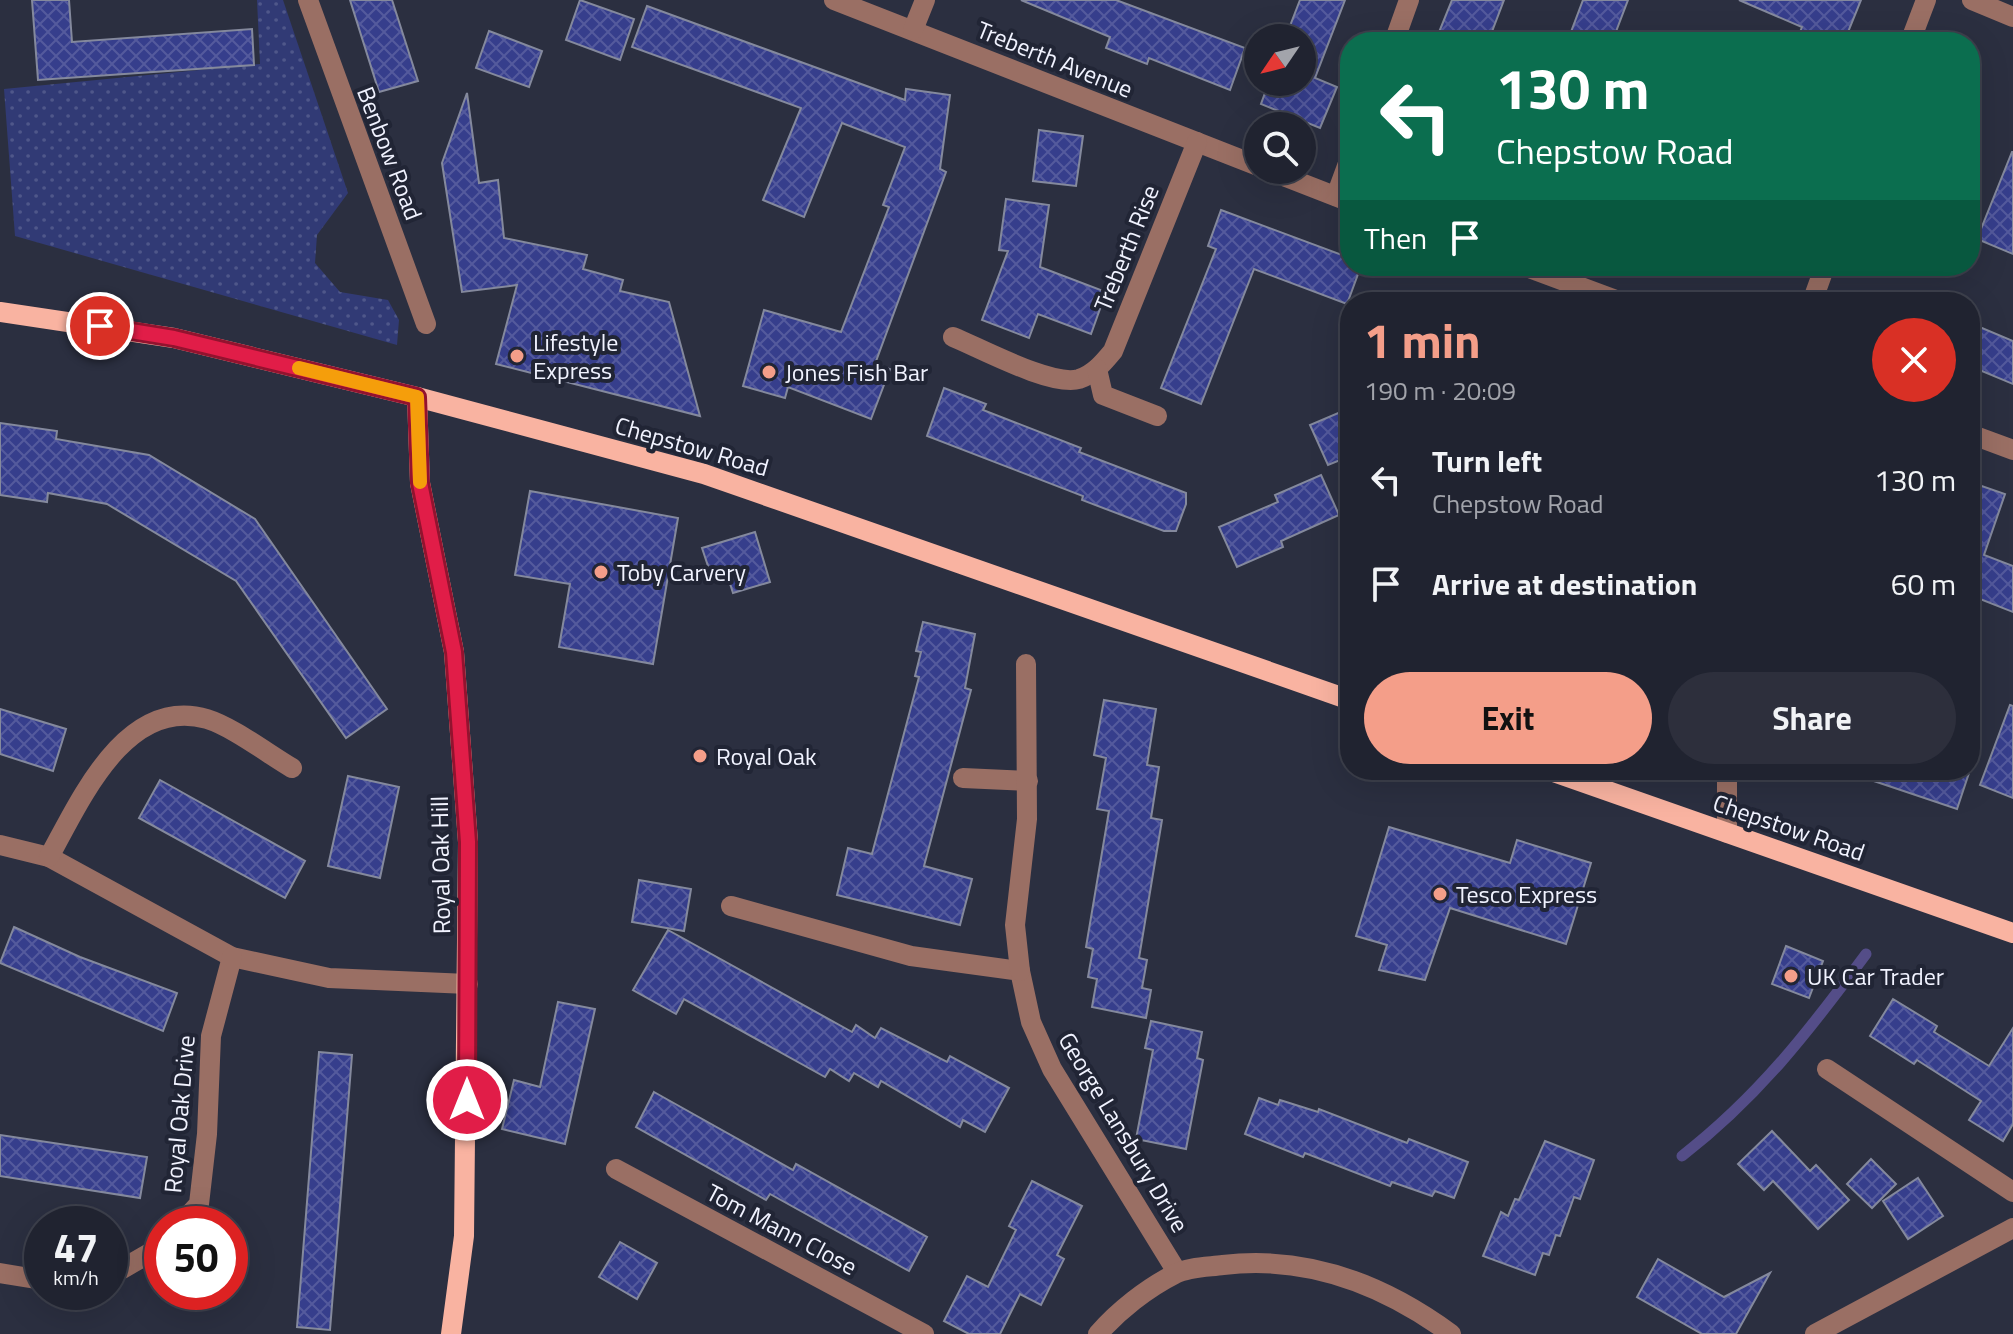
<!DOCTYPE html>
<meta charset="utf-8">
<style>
body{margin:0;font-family:"Titillium Web",sans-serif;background:#2d2f3c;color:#f1f3f6;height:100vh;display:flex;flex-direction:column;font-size:30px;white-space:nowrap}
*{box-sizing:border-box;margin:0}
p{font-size:26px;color:#a2a4ab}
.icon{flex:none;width:44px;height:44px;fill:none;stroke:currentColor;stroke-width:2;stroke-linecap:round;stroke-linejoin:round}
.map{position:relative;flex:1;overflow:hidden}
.side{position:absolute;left:1340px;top:292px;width:640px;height:488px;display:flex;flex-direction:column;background:#202330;border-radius:32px;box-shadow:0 8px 32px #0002,0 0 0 2px #3d404c}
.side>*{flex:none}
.banner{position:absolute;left:1340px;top:32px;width:640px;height:244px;border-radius:32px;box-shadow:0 8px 32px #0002,0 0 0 2px #3d404c;background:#0b6e4f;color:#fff;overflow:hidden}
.needle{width:52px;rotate:235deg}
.tools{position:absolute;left:1244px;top:24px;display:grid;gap:16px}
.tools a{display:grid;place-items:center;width:72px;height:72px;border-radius:50%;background:#202330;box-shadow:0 8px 32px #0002,0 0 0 2px #3d404c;font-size:40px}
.speed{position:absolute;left:24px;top:1206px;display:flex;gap:16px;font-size:40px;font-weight:700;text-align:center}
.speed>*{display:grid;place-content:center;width:104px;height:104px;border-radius:50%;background:#202330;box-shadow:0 8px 32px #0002,0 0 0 2px #3d404c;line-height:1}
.speed small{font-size:20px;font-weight:400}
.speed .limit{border:12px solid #d22;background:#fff;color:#111}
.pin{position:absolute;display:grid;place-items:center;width:68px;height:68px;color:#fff;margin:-34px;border:4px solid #fff;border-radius:50%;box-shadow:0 2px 8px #0007}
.me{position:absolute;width:88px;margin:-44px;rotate:0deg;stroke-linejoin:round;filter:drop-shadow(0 0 6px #0008)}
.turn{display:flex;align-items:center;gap:28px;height:168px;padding:0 24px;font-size:36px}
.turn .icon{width:104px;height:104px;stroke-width:2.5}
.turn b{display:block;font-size:56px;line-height:68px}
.then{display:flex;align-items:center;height:76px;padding:0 24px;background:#0003;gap:16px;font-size:30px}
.round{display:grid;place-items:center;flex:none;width:84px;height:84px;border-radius:42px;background:#2d2f3c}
.headline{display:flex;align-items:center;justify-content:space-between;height:136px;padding:0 24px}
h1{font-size:48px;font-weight:700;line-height:60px;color:#f49e89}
.cta{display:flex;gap:16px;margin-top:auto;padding:16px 24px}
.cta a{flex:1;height:92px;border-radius:48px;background:#f49e89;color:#111;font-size:32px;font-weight:700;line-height:92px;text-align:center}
.cta a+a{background:#2d2f3c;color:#f1f3f6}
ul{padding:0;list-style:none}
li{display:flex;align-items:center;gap:24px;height:104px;padding:0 24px}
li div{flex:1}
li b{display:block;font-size:30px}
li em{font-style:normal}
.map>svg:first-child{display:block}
.grass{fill:url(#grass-dots)}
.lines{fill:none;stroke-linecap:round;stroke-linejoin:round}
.stream{stroke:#544d88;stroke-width:11}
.building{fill:url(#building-cross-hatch);stroke:#84899d;stroke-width:2}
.minor{stroke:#9a6f64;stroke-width:20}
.major{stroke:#f9b3a1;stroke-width:20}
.route-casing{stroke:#92132f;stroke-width:20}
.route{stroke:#e11d48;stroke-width:14}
.slow{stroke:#f59e0b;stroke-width:14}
.poi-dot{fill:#f49e89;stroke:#212535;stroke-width:3}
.labels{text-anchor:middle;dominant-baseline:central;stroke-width:8;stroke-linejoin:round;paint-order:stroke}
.street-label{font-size:24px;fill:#f1f3ff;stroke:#212535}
.poi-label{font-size:24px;fill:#f1f3ff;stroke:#212535;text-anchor:start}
</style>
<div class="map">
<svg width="2013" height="1334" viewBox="0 0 2013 1334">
<defs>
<pattern id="grass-dots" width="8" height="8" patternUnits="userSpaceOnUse" patternTransform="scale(2)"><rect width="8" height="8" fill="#313a75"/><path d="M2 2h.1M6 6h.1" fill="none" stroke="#4f578a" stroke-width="1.8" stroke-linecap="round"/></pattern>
<pattern id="building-cross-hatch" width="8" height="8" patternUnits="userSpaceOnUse" patternTransform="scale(2)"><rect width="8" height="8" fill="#363e8c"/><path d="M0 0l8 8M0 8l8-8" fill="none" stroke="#545a9d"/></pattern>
</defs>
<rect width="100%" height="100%" fill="#2b2f40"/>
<polygon class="grass" points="257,0 283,0 348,193 317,235 315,263 340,292 388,300 399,320 397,345 15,236 4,89 260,64"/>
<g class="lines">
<path class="stream" d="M1682,1156C1758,1097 1809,1031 1866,954"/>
</g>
<g class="building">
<polygon points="32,0 69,0 72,42 252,29 254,65 38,80"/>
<polygon points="350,0 392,0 418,81 379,92"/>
<polygon points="580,0 634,19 620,60 566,40"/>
<polygon points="1021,0 1116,0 1245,48 1230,90 1149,58 1147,64 1106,48 1110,37"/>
<polygon points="1300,0 1345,0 1315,78 1337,87 1320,128 1261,104 1269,82 1302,82 1302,31 1290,26"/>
<polygon points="1452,0 1504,0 1488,42 1435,42"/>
<polygon points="1583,0 1628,0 1612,42 1596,42 1571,32"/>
<polygon points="1739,0 1861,0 1844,42 1796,42 1802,27"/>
<polygon points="647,6 905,100 906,89 950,95 940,169 946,172 875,364 890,369 871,419 788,387 785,398 743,386 764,310 841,332 889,207 883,205 905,147 842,123 804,217 763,200 801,108 632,47"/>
<polygon points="489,31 542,51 529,87 476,68"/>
<polygon points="467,93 479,183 498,180 504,238 587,255 583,269 623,280 620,291 669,302 700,416 496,364 517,285 462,292 442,163"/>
<polygon points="1039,130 1083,136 1076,186 1033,181"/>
<polygon points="2012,152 2013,152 2013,254 1977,239"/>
<polygon points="1006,199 1049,205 1040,267 1106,292 1091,334 1038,314 1029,338 982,320 1008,251 999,250"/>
<polygon points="1221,210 1350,258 1350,266 1361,266 1347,304 1254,269 1201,404 1161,388 1216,249 1208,246"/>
<polygon points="1970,323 2013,341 2013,384 1970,366"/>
<polygon points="944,388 986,404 983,410 1081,448 1079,452 1186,493 1186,504 1176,531 1164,531 1082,500 1083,496 927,436"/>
<polygon points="1350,408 1350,456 1328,465 1310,425"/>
<polygon points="0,423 57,431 56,439 149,455 255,519 387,709 346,738 236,581 107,504 48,493 47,502 0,495"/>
<polygon points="1321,475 1339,515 1281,541 1283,547 1237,567 1219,527 1278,502 1275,495"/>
<polygon points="1970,482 2005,494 1984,555 2013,566 2013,612 1970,595"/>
<polygon points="530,491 678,518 653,664 559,647 570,584 515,575"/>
<polygon points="755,532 770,582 733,593 726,571 711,575 702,548"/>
<polygon points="923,622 975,634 965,688 971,690 924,866 972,879 960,925 837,895 848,848 872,854 919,677 915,676 921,652 916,651"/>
<polygon points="1104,700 1156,709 1147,765 1159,767 1151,818 1162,820 1139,958 1147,960 1142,988 1151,990 1146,1018 1092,1007 1097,979 1088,977 1093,949 1086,947 1109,811 1097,809 1106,758 1094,755"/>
<polygon points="2010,705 2013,706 2013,798 1980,785"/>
<polygon points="0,709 66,729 53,771 0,754"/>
<polygon points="1857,770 1970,770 1957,809 1856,775"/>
<polygon points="348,776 399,787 380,878 328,866"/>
<polygon points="160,780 305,861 285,898 139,818"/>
<polygon points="1389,827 1510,863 1517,840 1591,863 1566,944 1450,908 1425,980 1379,970 1387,945 1356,936"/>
<polygon points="639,880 691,889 684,931 632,922"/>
<polygon points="14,927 80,957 177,993 163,1031 0,963"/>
<polygon points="668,930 852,1032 856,1025 875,1038 881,1028 947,1062 950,1056 1009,1088 985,1132 963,1120 960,1127 881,1081 878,1087 854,1073 849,1081 830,1069 825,1077 684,999 676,1014 633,990"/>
<polygon points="1786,946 1823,961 1809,998 1772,984"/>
<polygon points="1893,999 1937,1026 1934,1032 1989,1066 2013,1028 2013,1124 2003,1141 1969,1120 1981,1101 1917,1060 1914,1064 1870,1036"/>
<polygon points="558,1002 595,1009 565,1144 502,1129 514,1080 540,1087"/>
<polygon points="1151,1021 1202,1032 1197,1058 1203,1060 1186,1149 1136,1139 1153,1050 1145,1048"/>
<polygon points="319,1052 352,1055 330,1330 297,1327"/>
<polygon points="654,1092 793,1170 796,1164 927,1237 909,1271 770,1194 766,1200 636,1127"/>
<polygon points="1259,1098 1278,1105 1280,1100 1318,1112 1319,1109 1407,1143 1409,1139 1468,1162 1454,1198 1435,1191 1432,1196 1392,1182 1390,1186 1305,1153 1303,1157 1245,1134"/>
<polygon points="1772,1131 1810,1171 1816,1165 1849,1200 1818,1229 1773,1181 1764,1190 1738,1164"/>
<polygon points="0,1135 147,1157 140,1198 0,1176"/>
<polygon points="1545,1141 1594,1160 1580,1199 1574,1197 1560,1236 1556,1235 1549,1255 1543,1253 1535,1275 1483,1256 1501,1212 1508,1216 1515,1199 1519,1200"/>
<polygon points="1871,1159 1896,1184 1872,1208 1847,1184"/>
<polygon points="1918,1178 1943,1216 1908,1239 1883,1201"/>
<polygon points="1032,1181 1082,1206 1057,1255 1064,1259 1041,1305 1020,1294 1000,1334 969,1334 944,1321 967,1276 988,1287 1016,1230 1009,1226"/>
<polygon points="620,1242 657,1263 637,1299 599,1277"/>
<polygon points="1658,1259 1724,1297 1770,1273 1736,1334 1702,1334 1637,1297"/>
</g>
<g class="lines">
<g class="minor">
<polyline points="308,0 426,324"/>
<polyline points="834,0 1258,166"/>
<polyline points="1972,0 2013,17"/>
<polyline points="913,30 925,0"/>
<polyline points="1394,42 1409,0"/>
<polyline points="1910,42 1926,0"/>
<polyline points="1268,170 1350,202"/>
<polyline points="1336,196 1350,158"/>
<polyline points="1524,266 1621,302"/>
<polyline points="1812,302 1825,266"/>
<path d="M953,337C980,348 1052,387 1079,379C1094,374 1103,363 1113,351L1197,142"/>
<polyline points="1097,369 1103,395 1157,416"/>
<polyline points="1970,434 2013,450"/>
<polyline points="1727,770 1727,833"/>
<polyline points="963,778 1028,781"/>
<polyline points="0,845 49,857 232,957 329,978 468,984"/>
<path d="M49,857C80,801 126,695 207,719C233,727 268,754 292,768"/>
<polyline points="731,906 911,956 1020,971 1031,1022 1052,1069 1177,1272"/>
<polyline points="1020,971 1015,925 1027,819 1026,664"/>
<polyline points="1827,1069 2013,1192"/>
<polyline points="616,1169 924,1334"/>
<polyline points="181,1224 199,1204 207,1134 211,1036 232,957"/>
<polyline points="0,1273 42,1280"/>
<polyline points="110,1276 162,1246"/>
<path d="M1098,1334C1118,1311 1147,1288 1175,1274C1188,1267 1208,1267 1223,1265C1307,1255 1383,1284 1451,1334"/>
<polyline points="1815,1334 2013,1228"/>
</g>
<g class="major">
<polyline points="0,312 174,338 417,397 704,474 1350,700"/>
<polyline points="417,397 420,483 454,652 468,842 464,1236 451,1334"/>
<polyline points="1548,770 2013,933"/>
</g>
</g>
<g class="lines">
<defs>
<polyline id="route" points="100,326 174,338 417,397 420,483 454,652 468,842 467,1100"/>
</defs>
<use href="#route" class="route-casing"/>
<use href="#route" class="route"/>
<polyline class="slow" points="299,368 417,397 420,482"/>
</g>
<g class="poi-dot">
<circle cx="517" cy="356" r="8"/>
<circle cx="769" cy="372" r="8"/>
<circle cx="601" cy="572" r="8"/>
<circle cx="700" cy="756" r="8"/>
<circle cx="1440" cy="894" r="8"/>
<circle cx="1791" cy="976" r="8"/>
</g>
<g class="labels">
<g class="street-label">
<text transform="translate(1055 59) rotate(22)">Treberth Avenue</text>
<text transform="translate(390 153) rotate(69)">Benbow Road</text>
<text transform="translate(1126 248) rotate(-68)">Treberth Rise</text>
<text transform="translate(692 446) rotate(16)">Chepstow Road</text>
<text transform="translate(1789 827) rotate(19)">Chepstow Road</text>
<text transform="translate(440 865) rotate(-91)">Royal Oak Hill</text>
<text transform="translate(179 1114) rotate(-85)">Royal Oak Drive</text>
<text transform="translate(1124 1132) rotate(59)">George Lansbury Drive</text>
<text transform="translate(782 1229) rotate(28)">Tom Mann Close</text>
</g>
<g class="poi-label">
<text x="533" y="342">Lifestyle<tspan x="533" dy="28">Express</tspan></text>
<text x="785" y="372">Jones Fish Bar</text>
<text x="617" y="572">Toby Carvery</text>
<text x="716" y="756">Royal Oak</text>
<text x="1456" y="894">Tesco Express</text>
<text x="1807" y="976">UK Car Trader</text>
</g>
</g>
</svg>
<div class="tools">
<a><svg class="needle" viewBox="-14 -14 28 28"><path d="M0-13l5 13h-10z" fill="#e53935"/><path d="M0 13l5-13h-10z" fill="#a2a4ab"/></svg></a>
<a><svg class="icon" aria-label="search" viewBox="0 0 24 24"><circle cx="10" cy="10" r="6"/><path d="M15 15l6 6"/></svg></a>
</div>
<div class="speed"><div>47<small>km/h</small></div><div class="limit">50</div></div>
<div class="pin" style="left:100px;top:326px;background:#d93025"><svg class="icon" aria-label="arrive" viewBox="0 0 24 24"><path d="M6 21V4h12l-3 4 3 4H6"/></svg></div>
<svg class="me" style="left:467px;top:1100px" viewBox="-20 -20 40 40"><circle r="17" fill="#e11d48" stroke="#fff" stroke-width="3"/><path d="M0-11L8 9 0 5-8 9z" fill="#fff"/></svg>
<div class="banner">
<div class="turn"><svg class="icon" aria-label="left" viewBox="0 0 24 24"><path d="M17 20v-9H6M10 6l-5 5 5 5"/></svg><div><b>130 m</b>Chepstow Road</div></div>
<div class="then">Then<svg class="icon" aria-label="arrive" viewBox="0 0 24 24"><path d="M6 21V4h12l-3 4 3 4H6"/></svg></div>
</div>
<section class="side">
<div class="headline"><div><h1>1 min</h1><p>190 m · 20:09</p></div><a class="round" style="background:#d93025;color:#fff"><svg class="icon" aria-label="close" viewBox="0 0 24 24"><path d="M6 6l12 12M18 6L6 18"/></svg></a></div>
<ul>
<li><svg class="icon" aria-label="left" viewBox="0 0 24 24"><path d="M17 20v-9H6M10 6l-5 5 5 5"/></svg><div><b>Turn left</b><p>Chepstow Road</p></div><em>130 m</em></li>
<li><svg class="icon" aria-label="arrive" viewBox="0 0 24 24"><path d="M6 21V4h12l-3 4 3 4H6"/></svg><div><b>Arrive at destination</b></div><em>60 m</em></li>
</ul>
<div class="cta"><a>Exit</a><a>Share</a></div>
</section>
</div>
